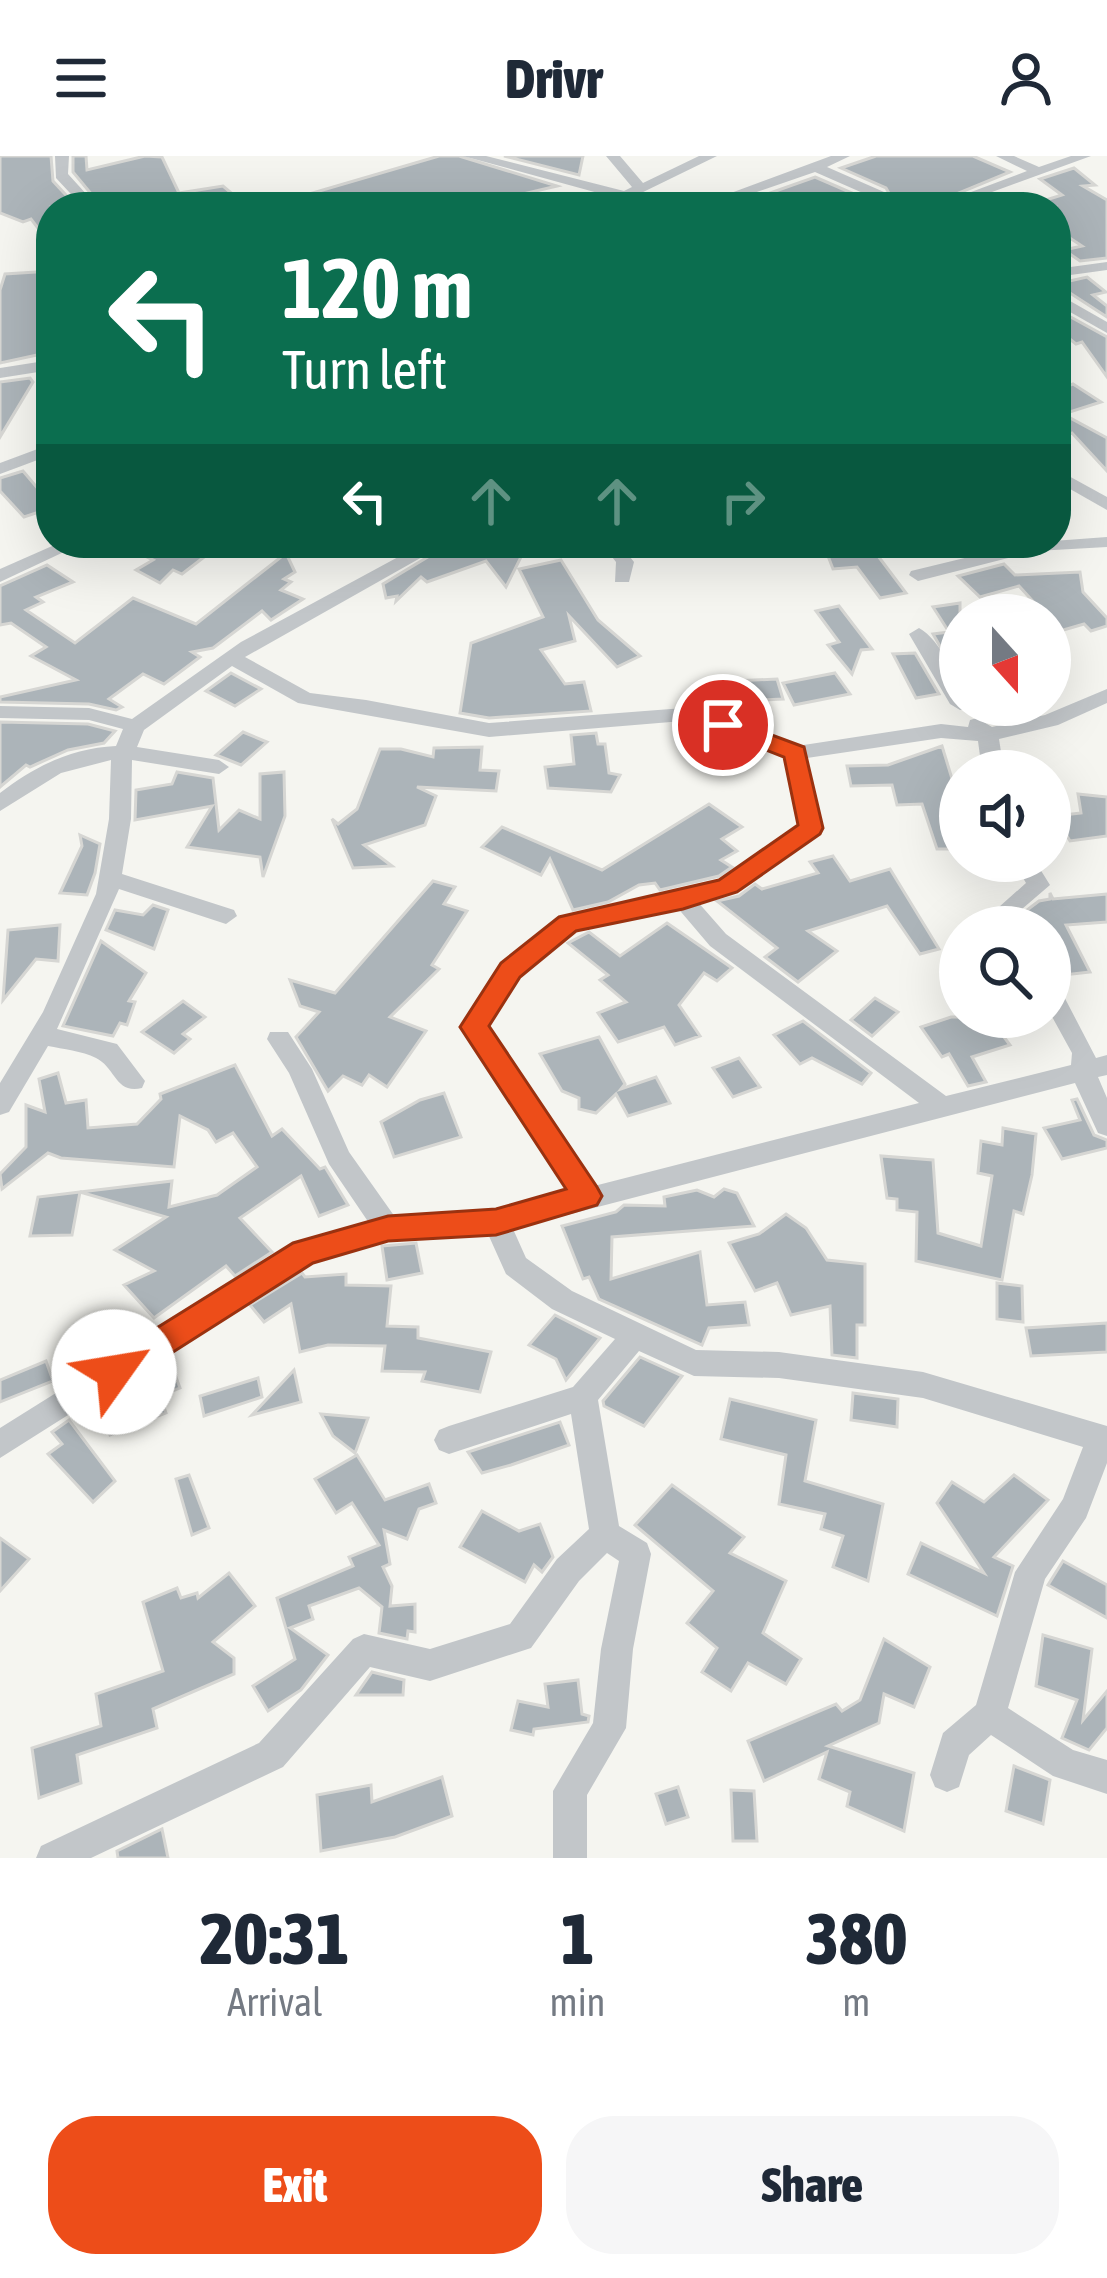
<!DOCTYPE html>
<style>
body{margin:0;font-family:"Asap Condensed",sans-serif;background:#f6f6f7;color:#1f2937;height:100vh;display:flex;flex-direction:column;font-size:45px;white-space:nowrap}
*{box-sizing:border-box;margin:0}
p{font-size:39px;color:#747a83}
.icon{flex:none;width:66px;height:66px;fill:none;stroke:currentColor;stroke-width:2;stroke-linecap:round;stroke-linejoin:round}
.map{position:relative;height:1702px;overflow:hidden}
.sheet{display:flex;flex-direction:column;background:#fff;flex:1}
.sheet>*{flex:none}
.banner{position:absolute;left:36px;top:36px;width:1035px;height:366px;border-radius:48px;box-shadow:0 12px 48px #0002;background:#0b6e4f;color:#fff;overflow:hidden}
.needle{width:78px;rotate:159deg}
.fabs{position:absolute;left:939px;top:438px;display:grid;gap:24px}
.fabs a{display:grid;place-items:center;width:132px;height:132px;border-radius:50%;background:#fff;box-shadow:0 12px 48px #0002;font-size:60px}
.pin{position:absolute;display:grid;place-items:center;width:102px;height:102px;color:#fff;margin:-51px;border:6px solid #fff;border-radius:50%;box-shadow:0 3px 12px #0007}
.me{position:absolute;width:132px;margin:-66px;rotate:58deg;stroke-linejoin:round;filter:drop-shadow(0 0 9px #0008)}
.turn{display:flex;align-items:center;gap:42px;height:252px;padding:0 48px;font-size:54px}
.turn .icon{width:156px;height:156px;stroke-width:2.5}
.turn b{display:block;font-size:84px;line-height:102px}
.lanes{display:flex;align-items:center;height:114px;padding:0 48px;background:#0003;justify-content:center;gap:60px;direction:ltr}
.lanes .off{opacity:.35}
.eta{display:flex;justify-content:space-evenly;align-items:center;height:204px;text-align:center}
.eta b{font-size:72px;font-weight:800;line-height:84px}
.cta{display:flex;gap:24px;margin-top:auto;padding:24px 48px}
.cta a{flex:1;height:138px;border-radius:48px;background:#ed4d19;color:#fff;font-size:48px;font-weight:800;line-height:138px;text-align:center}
.cta a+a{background:#f6f6f7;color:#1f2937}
header{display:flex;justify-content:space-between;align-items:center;height:156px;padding:0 48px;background:#fff;font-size:54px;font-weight:800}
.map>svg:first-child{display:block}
.building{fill:#acb4b9;stroke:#d6d6d3;stroke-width:3}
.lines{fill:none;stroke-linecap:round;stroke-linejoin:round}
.minor{fill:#c2c6c9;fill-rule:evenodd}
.route{fill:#ed4d19;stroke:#9a3210;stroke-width:3}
</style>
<header><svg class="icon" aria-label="menu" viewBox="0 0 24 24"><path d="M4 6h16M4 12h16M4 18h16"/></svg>Drivr<svg class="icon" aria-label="person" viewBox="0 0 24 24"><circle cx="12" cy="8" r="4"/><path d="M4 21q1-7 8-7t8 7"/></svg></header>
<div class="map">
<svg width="1107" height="1702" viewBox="0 0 1107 1702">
<rect width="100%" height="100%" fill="#f5f5f0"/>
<g class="building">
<polygon points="0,0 51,0 53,25 77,51 51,51 51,89 31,63 23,66 0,57"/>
<polygon points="73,0 86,0 87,14 145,0 162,1 179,37 223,30 248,51 102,51 73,16"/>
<polygon points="439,0 459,0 557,30 467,51 286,51 285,45"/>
<polygon points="504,0 583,0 579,19"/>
<polygon points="876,0 973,0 1010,16 925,51 897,51 886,32 841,12"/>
<polygon points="1074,12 1095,29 1083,30 1107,44 1107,102 1080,105 1064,94 1082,90 1056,73 1056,51 1030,49 1062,39 1040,23"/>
<polygon points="815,21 868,44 868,51 731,51"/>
<polygon points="51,115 51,196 0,207 0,134 5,118"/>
<polygon points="1087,121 1106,136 1093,139 1107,150 1107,161 1056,128"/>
<polygon points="1056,153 1107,181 1107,221 1082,186 1076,188 1056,172"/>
<polygon points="30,222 33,226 0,281 0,226"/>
<polygon points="1073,228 1101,246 1063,258 1107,282 1107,315 1072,277 1056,285 1056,234"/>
<polygon points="23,315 51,348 51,352 24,361 0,335 0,322"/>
<polygon points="117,387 201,387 197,391 208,398 182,418 173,414 160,427 136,414 153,404"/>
<polygon points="451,387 528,387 506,431 486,405 427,426 421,421 396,445 397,440 386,442 383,428"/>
<polygon points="823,387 863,387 872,392 906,437 880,442 857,411 833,413"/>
<polygon points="286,397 295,416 284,423 291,426 281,434 303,443 271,464 262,455 213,492 192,496 200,501 164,528 143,518 109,543 122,551 116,554 89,548 0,546 0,541 76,524 31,500 46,491 11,467 0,469 0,430 47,409 73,426 36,441 43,446 26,454 75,487 133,442 196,468"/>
<polygon points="561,404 598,464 640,500 617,511 569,460 575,485 541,494 565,528 584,526 591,555 489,562 460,557 471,487 543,461 519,413"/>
<polygon points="1004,408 1015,419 1080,416 1083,436 1107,462 1107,470 1091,475 1084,468 1060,475 1019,430 980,441 958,420"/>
<polygon points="960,447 960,525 933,478 949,476 933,451"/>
<polygon points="839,450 872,493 861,494 852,518 828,489 839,486 816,455"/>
<polygon points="915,497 939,538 916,542 893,498"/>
<polygon points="231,517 261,533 235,550 206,535"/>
<polygon points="835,517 850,538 794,549 783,527"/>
<polygon points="777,523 783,543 740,545 735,525"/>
<polygon points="0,566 88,568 115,575 104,587 68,594 30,611 26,609 0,631"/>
<polygon points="243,576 267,586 241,609 216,599"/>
<polygon points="596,577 598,588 605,588 609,617 620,619 611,636 548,632 545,611 574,608 571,579"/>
<polygon points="942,590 960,649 960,663 949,663 959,693 937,693 922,648 897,649 892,629 851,630 847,610 888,609"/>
<polygon points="482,591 480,614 499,615 496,635 417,631 436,640 425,669 364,689 392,710 353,712 332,663 338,668 357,653 380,593 401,593 433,601 434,592"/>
<polygon points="177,616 213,622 219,674 239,654 260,663 260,618 284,616 285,660 263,721 260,701 187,691 212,650 135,664 136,634 172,628"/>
<polygon points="1078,638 1107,641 1107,680 1070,685 1055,660 1081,657"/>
<polygon points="709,648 742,671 722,683 737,695 721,704 732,711 719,720 660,734 655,727 639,729 608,746 573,754 550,703 541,719 482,691 502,671 602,714"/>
<polygon points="80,679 100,688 95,717 87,739 60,737 82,690"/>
<polygon points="833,700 850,725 890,713 939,793 920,798 887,750 808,775 837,795 798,826 765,801 777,792 717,745 739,740 755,728 762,733 818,717 810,706"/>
<polygon points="433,725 455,731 444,748 467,755 432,809 439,813 390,861 426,875 387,931 369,919 362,929 343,920 328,935 296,881 319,856 300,850 290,824 335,837"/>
<polygon points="1050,737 1053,743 1107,738 1107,766 1066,769 1090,816 1055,820 1050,810 1050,771 1033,771 1027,754 1039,745 1050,743"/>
<polygon points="153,749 168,754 154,793 106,774 115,754 143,759"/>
<polygon points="667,767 732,812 717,825 704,817 679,849 700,880 675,889 664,871 618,886 598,857 626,846 600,824 608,819 568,787 589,776 620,800"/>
<polygon points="60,769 58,805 36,803 3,844 8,774"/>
<polygon points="101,785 146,817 129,845 135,846 127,869 120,867 113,880 63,870"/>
<polygon points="875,842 898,856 872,880 851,864"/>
<polygon points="183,845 205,861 183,878 190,883 174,897 142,876"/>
<polygon points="951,861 989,861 1010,889 972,901 986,926 968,930 949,898 942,901 921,871"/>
<polygon points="803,865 871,917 862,928 812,902 800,908 774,879"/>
<polygon points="599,881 625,928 621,933 656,921 670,947 628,960 616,938 596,957 579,953 579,942 562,935 540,898"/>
<polygon points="739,902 760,931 733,941 713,912"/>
<polygon points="235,909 272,980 282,973 320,1013 325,1011 348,1049 319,1060 301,1020 240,1062 272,1096 235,1120 226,1110 154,1162 124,1129 154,1115 115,1094 166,1061 80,1036 172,1025 169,1051 217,1039 257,1011 233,977 216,986 208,974 180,960 174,1011 61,1002 48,997 2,1033 0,1018 26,991 26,949 45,956 39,923 58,917 66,947 86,944 88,972 137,968 161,943 160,938"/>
<polygon points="444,937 461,981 394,1001 381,966 420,944"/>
<polygon points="1077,943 1094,979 1107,984 1107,992 1062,1003 1044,972 1080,964 1072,944"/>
<polygon points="1003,972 1036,978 1032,1019 1023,1058 1014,1055 1002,1124 916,1105 917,1056 897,1054 897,1043 887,1042 881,1000 933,1004 938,1077 981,1090 992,1020 978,1017 981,985 1002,989"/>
<polygon points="724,1033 737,1037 754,1070 612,1081 611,1123 700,1096 707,1149 745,1146 749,1169 709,1172 702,1189 599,1143 589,1121 583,1123 562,1070 616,1056 624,1049 665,1050 664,1041 697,1034 714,1041"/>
<polygon points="80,1036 72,1079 30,1080 38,1041"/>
<polygon points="786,1058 806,1072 827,1104 865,1108 865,1169 857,1169 857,1202 832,1199 830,1150 791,1159 777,1127 755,1135 729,1087 759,1078"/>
<polygon points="416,1087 422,1117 387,1124 382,1090"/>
<polygon points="302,1117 305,1121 346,1118 346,1129 391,1130 387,1170 418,1171 418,1182 491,1196 480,1236 422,1225 425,1216 382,1215 385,1190 328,1189 300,1196 291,1148 264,1166 250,1149"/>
<polygon points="997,1127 1022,1130 1023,1166 997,1163"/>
<polygon points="555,1159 600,1182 566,1224 556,1203 529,1189"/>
<polygon points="1107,1167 1107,1196 1031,1200 1026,1172"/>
<polygon points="640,1201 682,1220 644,1270 604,1250 603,1245"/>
<polygon points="46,1205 53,1225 0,1246 0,1224"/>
<polygon points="170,1205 180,1232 160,1240 166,1257 110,1279 100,1245 131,1234 128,1226"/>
<polygon points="294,1214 301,1246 252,1259"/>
<polygon points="258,1222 262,1241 204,1260 200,1240"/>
<polygon points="853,1237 898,1243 897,1271 851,1264"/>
<polygon points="730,1243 816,1264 805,1325 883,1348 868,1425 833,1411 843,1380 821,1373 825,1358 779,1348 786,1299 721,1283"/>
<polygon points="321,1258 368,1262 355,1297 333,1280"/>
<polygon points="69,1264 115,1325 93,1346 48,1298 62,1288 52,1276"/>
<polygon points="560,1266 569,1289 511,1309 482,1317 468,1296"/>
<polygon points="357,1299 385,1344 429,1328 436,1347 419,1353 407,1383 384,1374 390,1408 383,1411 392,1430 390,1450 415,1448 415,1476 408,1475 407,1483 379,1477 382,1451 359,1432 309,1450 313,1463 290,1472 328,1499 301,1534 268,1555 253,1530 295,1503 277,1442 353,1410 349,1401 379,1389 352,1347 336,1357 315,1323"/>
<polygon points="189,1319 209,1372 192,1379 176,1323"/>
<polygon points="1014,1319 1048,1344 994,1401 1013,1410 997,1460 908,1418 921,1387 984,1417 937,1347 952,1326 984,1346"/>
<polygon points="672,1329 744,1381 730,1397 786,1425 763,1477 801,1503 786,1528 748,1507 731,1535 702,1516 717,1492 687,1467 713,1435 635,1369"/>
<polygon points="482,1355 519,1375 540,1368 553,1401 542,1416 534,1409 525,1426 460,1391"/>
<polygon points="0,1382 29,1403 0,1435"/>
<polygon points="1063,1405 1107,1429 1107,1462 1048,1429"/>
<polygon points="229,1417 255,1450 213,1486 234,1502 234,1518 153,1553 157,1572 77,1599 81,1627 39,1642 32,1592 101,1570 96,1538 163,1515 143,1446 177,1432 181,1442 197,1437 198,1442"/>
<polygon points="1043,1479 1092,1493 1083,1564 1107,1535 1107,1572 1089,1594 1062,1582 1077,1544 1036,1530"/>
<polygon points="884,1483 930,1511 914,1551 884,1538 879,1567 828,1590 914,1617 904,1675 847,1650 850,1636 819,1623 827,1596 764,1625 748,1585 836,1548 842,1555 860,1544"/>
<polygon points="372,1516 404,1524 403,1539 356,1539"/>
<polygon points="578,1524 582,1558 589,1560 588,1566 534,1573 533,1579 511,1574 518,1545 548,1551 545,1528"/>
<polygon points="1014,1610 1050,1624 1043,1668 1006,1655"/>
<polygon points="442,1621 452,1660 395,1681 321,1695 317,1639 371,1629 372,1646"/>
<polygon points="678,1631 688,1661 666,1668 656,1638"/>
<polygon points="731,1634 754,1635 757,1685 733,1685"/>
<polygon points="162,1673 168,1702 118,1702 117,1695"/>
</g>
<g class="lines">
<g class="minor">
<polygon points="55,0 69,0 68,18 98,51 83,51 56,22"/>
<polygon points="463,0 486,0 624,35 632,31 606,0 620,0 643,27 699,0 717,0 635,40 649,51 633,51 620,43"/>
<polygon points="831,0 850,0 827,11 884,36 884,45 893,51 872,50 872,41 815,16 713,51 693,51"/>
<polygon points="996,0 1014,0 1039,11 1071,0 1091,0 951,51 931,51 1027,15"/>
<polygon points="1107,106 1107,114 1056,121 1056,113"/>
<polygon points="1056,137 1107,166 1107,177 1056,148"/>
<polygon points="51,204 51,214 0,222 0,212"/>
<polygon points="51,288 51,299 0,318 0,307"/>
<polygon points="1056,313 1107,341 1107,354 1056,325"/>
<polygon points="1107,381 1107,391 1036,395 918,425 909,419 911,415 1026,387"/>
<polygon points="59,387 83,387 0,426 0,413"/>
<path d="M424,387H447L245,501L310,537L366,544L489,567L697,551L797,590L941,568L968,571L970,564L977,562L992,571L1045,559L1107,533V547L1058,569L999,583L1004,615H982L978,585L941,582L807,602L822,672L819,677L736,736L697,745L726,778L946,940L1071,909L1072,897L1050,857V826L1058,829L1096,902L1107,899V919L1098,921L1107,942V980L1098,977L1075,927L513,1073L526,1102L572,1135L696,1194L779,1196L923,1216L1107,1270V1307L1086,1362L1045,1423L1008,1552L1073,1594L1107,1604V1638L1053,1620L991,1579L969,1599L959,1631L947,1636L935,1631L930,1619L943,1577L976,1549L1015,1416L1063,1343L1083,1291L923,1242L779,1222L694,1220L639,1195L598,1244L619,1370L647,1387L651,1398L633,1493L626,1572L587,1639V1702H553V1635L593,1567L601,1493L619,1405L607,1397L579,1425L531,1492L430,1525L370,1511L283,1611L91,1702H36L41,1690L259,1587L353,1483L364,1478L430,1493L510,1468L557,1403L589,1373L571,1258L449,1298L439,1294L434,1284L439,1274L449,1270L573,1231L615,1183L552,1153L506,1118L488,1078L388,1084L312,1105L0,1302V1272L294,1088L369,1067L329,1008L289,917L267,883L270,876H288L312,913L349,996L395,1061L496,1055L569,1036L465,878L462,871L465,864L502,808L560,762L721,724L800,669L785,601L695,564L489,581L298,547L232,510L144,574L137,591L219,604L229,611L219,618L132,604L131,663L122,718L234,754L237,760L226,768L119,733L57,873L117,888L145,925L142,932C116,939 115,911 96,902C82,895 63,893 48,890L9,956L0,959V927L43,856L96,738L109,663L111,604L61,617L0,655V637C35,610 72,592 116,590L123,573L89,564L0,562V550L89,552L132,563L241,486ZM676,750L710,790L919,947L594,1030L487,871L518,820L575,775Z"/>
<polygon points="601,387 619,387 634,406 629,426 615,426 616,406"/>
<path d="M919,472C940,483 960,525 960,549H969L967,553L960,554L950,548L909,478Z"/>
<polygon points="1013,705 1035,705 1050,729 1022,753 1029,771 1007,771 999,751 1026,727"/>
</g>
</g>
<polygon class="route" points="723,561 804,591 823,672 820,678 737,736 683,753 576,775 520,821 489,870 597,1031 602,1040 597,1049 496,1079 388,1085 313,1107 126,1226 114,1231 102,1226 98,1216 102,1206 293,1087 388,1060 496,1053 566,1033 460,871 501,807 559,761 719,724 798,669 784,601 714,574 711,569"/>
</svg>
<div class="fabs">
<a><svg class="needle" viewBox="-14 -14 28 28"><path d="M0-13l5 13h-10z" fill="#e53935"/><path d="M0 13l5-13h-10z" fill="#747a83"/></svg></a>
<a><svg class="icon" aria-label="sound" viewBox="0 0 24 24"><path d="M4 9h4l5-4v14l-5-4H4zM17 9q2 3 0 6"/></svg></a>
<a><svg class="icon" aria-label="search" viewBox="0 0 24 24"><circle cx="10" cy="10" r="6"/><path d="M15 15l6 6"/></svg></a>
</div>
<div class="pin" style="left:723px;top:569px;background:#d93025"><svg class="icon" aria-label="arrive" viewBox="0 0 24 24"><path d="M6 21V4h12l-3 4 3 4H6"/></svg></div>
<svg class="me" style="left:114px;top:1216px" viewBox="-20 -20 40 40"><circle r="19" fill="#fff"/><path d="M0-13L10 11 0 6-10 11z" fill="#ed4d19"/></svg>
<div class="banner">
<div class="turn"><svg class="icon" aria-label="left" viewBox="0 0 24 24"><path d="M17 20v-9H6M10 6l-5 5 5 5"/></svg><div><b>120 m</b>Turn left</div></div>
<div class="lanes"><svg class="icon" aria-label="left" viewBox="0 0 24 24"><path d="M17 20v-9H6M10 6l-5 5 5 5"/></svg><svg class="icon off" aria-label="ahead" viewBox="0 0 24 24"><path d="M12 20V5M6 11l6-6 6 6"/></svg><svg class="icon off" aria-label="ahead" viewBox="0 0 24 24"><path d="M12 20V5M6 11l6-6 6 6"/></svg><svg class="icon off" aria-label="right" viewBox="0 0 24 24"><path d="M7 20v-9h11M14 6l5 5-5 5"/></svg></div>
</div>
</div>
<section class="sheet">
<div class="eta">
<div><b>20:31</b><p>Arrival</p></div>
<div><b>1</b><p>min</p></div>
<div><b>380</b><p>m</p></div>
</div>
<div class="cta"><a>Exit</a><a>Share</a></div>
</section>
